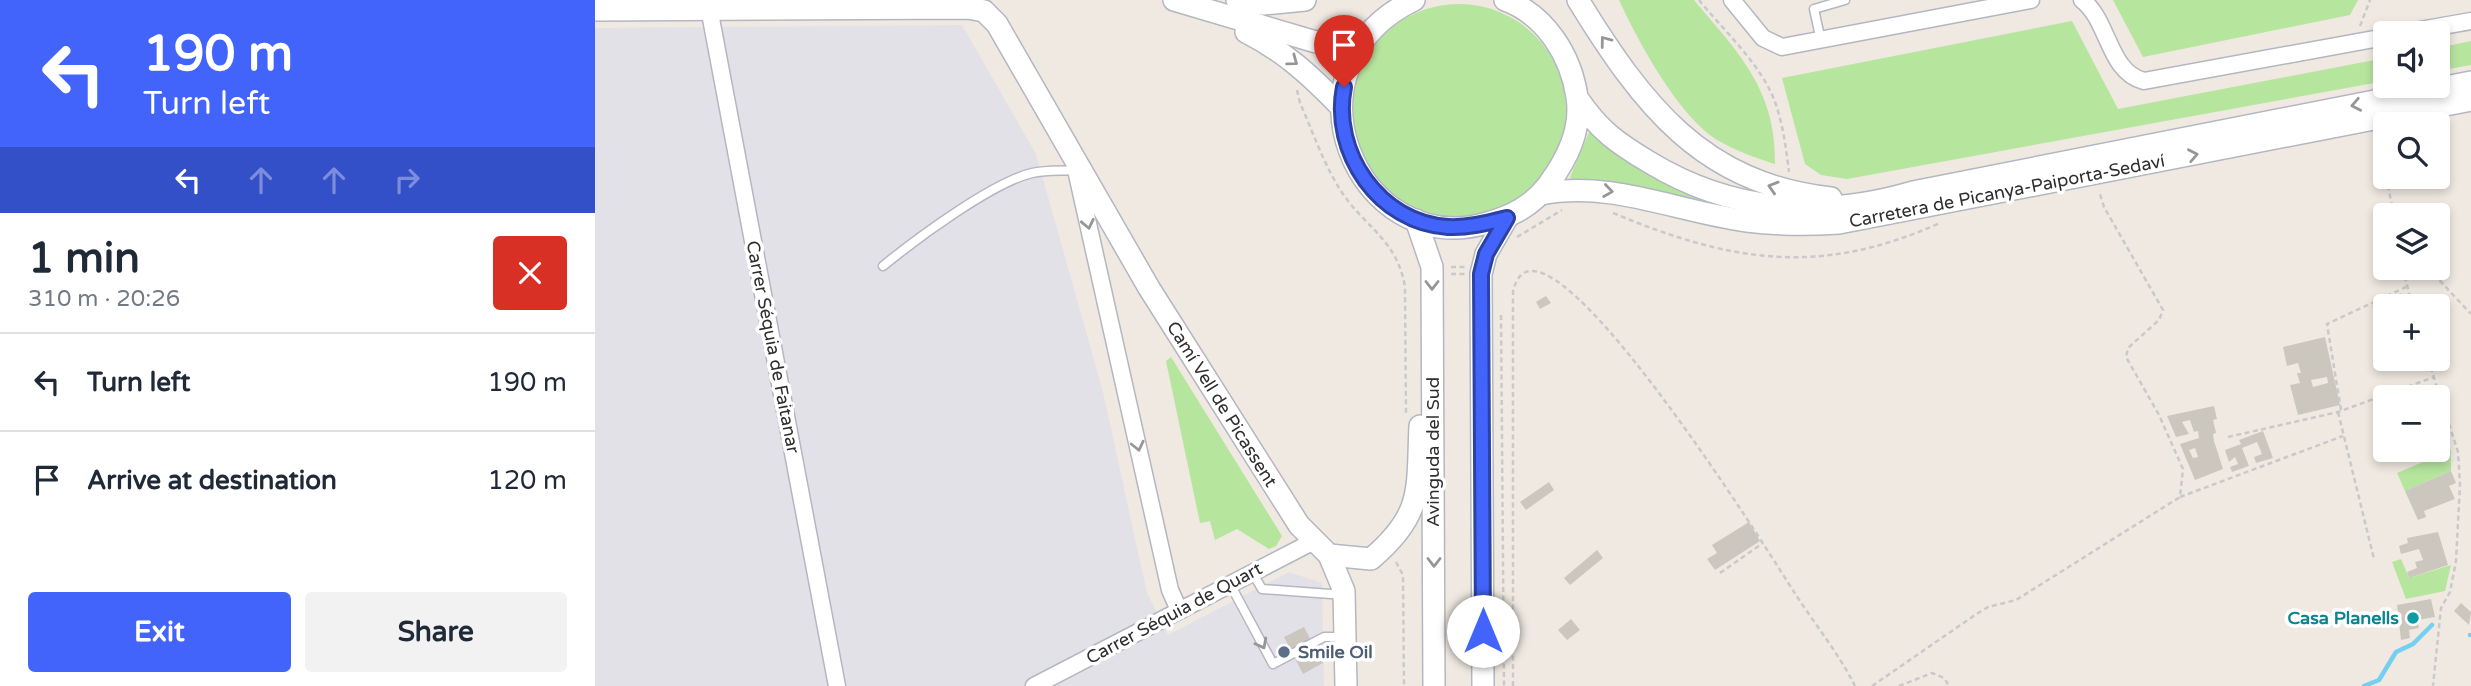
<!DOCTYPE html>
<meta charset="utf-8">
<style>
body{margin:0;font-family:"Varela Round",sans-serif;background:#f2f2f3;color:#1f2937;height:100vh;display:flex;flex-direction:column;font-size:26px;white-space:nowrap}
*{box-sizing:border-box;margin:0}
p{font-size:23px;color:#747a83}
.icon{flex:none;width:38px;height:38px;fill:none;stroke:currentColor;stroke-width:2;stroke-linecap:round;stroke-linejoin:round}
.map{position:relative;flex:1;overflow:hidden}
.sheet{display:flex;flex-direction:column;background:#fff;width:595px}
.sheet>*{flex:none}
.banner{background:#4264fb;color:#fff;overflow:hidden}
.controls{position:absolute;left:1778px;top:21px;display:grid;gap:14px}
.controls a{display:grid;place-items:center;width:77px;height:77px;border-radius:7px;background:#fff;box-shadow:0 4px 10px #0003;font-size:35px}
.pin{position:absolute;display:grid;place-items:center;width:60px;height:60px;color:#fff;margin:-72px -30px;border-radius:50% 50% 50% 0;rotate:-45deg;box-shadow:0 0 7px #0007}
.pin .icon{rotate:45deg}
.me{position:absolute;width:77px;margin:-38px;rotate:0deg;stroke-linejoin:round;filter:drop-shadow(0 0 5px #0008)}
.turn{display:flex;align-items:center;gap:24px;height:147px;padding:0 28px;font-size:32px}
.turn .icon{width:91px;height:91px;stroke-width:2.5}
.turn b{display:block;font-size:49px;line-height:60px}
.lanes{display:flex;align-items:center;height:66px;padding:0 28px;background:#0003;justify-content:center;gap:35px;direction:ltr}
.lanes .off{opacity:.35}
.round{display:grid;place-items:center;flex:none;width:74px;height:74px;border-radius:7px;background:#f2f2f3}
.head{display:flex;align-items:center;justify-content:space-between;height:119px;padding:0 28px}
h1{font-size:42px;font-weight:800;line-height:52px}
.cta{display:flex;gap:14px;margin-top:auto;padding:14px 28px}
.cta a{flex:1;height:80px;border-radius:7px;background:#4264fb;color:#fff;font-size:28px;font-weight:800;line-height:80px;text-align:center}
.cta a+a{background:#f2f2f3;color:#1f2937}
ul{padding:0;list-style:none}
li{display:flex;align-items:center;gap:21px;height:98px;padding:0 28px;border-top:2px solid #e0e1e3}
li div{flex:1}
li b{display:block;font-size:26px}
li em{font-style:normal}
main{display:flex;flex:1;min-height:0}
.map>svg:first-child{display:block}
.industrial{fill:#e3e1e8}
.green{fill:#b6e59e}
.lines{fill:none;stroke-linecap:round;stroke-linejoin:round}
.stream{stroke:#75cff0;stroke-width:4.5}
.building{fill:#cbc7bf;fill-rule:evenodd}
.lane-casing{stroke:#b4b7c1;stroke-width:11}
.street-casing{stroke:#b4b7c1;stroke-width:19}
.secondary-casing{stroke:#b4b7c1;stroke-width:24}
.path{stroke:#c9c9c9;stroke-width:2.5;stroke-dasharray:5 3.5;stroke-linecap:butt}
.lane{stroke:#fff;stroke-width:8}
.street{stroke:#fff;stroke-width:16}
.secondary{stroke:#fff;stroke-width:21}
.oneway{stroke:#969696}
.route-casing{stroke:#2b41a3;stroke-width:18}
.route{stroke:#4264fb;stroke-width:12}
.culture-dot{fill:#0f9aa8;stroke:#fff;stroke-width:2.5}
.service-dot{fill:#5c6f8a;stroke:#fff;stroke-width:2.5}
.labels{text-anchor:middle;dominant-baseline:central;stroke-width:7;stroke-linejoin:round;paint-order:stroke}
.street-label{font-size:18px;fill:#2e2e2e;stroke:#fff}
.culture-label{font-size:18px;font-weight:bold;fill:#0d838f;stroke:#fff;text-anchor:end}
.service-label{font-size:18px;font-weight:bold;fill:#4e5e75;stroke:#fff;text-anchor:start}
</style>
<main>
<section class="sheet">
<div class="banner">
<div class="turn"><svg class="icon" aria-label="left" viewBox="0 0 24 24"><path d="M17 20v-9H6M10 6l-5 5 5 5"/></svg><div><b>190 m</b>Turn left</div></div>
<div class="lanes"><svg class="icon" aria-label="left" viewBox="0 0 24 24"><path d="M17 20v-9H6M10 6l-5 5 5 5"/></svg><svg class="icon off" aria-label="ahead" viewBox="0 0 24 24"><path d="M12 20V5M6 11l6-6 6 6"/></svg><svg class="icon off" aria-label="ahead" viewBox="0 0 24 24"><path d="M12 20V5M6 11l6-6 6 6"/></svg><svg class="icon off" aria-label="right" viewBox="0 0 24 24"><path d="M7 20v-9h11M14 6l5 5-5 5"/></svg></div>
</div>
<div class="head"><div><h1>1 min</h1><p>310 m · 20:26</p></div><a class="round" style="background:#d93025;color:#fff"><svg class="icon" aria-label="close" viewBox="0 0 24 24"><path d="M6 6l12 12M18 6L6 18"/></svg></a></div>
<ul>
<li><svg class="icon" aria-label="left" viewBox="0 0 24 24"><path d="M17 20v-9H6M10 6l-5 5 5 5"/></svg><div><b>Turn left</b></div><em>190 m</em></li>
<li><svg class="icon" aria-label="arrive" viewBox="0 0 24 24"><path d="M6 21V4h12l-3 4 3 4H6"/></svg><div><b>Arrive at destination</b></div><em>120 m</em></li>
</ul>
<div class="cta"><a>Exit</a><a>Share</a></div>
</section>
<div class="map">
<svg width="1876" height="686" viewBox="0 0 1876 686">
<rect width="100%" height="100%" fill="#efe9e1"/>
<polygon class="industrial" points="367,25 441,154 508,392 552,593 573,635 694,572 727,583 729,686 0,686 0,28"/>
<g class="green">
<path d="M1024,0H1099C1144,54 1181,89 1180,164C1161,158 1141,151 1124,141C1084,118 1043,41 1024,0Z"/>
<polygon points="1518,0 1763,0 1755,15 1548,57"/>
<circle cx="864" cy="111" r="107"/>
<polygon points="1477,21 1523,109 1790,58 1790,81 1252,179 1226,175 1210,164 1187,78"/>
<polygon points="1876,41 1876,65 1843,71 1843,48"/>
<polygon points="995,130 1174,214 978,181 975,177"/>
<polygon points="576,357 687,536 681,546 674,549 642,529 620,540 615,521 605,523 571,361"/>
<polygon points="1856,450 1856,471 1810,491 1802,473"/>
<polygon points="1806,559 1814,578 1856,565 1850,591 1811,599 1797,562"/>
</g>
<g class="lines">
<g class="stream">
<polyline points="1875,635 1876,635"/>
<polyline points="1769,686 1784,680 1801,652 1818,644 1837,625"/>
</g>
</g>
<g class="building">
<polygon points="1806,293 1812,306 1790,306 1786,310 1790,320 1785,322 1777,306"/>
<polygon points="951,296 956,303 945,309 941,302"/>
<path d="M1730,337L1745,405L1703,415L1695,385L1705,383L1702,373H1706L1703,363L1692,366L1688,347ZM1732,377L1733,383L1718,387L1716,380Z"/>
<path d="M1619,406L1622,419L1618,420L1621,433L1618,434L1619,441L1628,469L1600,480L1585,444L1604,438L1603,431L1599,432L1595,420L1587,422L1594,434L1581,437L1572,416ZM1600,448L1603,457L1598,458L1594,450Z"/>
<polygon points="1668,431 1678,458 1661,463 1659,457 1667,454 1662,442 1647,448 1654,466 1637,472 1635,467 1643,464 1640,457 1634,462 1630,450 1646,444 1644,440"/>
<polygon points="1856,471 1861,483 1854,486 1860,499 1829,511 1831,517 1823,520 1810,491"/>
<polygon points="954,482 959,490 931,510 925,502"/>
<polygon points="1154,522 1165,541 1120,570 1112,559 1122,553 1117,545"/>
<polygon points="1843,532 1853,565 1814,578 1812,572 1822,568 1820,562 1828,560 1824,549 1806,554 1804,546 1813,543 1812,538"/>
<polygon points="1002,550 1008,558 975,585 969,578"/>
<polygon points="1836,599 1840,617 1822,620 1824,628 1814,630 1815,638 1806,640 1802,605"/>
<polygon points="1866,603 1876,612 1874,625 1859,611"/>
<polygon points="976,619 985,630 972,640 963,630"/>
<polygon points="709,627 728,663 708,674 689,637"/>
</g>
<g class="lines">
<defs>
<g id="lane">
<polyline points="1226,41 1219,9 1250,0"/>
<path d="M288,266C321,239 398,182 437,173C451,170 467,171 481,170"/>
<polyline points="657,572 667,589 749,595"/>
<polyline points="635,584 678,664 729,637 749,637"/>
</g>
<g id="street">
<polyline points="1137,0 1168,38 1187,47 1436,0"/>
<path d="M1487,0C1514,20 1513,72 1549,81L1790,37"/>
<polyline points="114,8 242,686"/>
<polyline points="1808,33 1876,21"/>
<polyline points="481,170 575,590 584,610"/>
<polyline points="439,686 719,541"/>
</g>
<g id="secondary">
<polyline points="579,0 721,42 771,35"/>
<polyline points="642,0 668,4 710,0"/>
<path d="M819,0C680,67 762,261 892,223C917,216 937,206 953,185C972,159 987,130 982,97C976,56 951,15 910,0"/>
<path d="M983,0C1047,104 1107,184 1236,198"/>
<polyline points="0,10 373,8 389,11"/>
<polyline points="389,11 402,24 554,288 704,525 734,555 749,591 751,686"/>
<path d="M651,32C689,51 716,76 745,106"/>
<path d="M983,99C1004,130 1022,143 1054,162C1136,212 1227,219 1318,192L1876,82"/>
<path d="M946,194C1017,180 1082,212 1152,221C1182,225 1213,225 1244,223L1876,100"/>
<polyline points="821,220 837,267 839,686"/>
<path d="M734,555L776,559C829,514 822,490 825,426"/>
<polyline points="888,686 886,274 891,254 912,218"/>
</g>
</defs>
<use href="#lane" class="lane-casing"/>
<use href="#street" class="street-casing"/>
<use href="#secondary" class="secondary-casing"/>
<g class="path">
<path d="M1104,0C1129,31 1166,64 1180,102C1188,124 1191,148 1194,172"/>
<polyline points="1765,26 1775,0"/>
<path d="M702,90L705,103C718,132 729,165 746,191C770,228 802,239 810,287L811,416"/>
<polyline points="1785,135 1790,171"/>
<polyline points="1791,177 1799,215"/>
<path d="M1018,213C1136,262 1224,277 1345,223"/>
<polyline points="922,237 967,210"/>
<polyline points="856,267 870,267"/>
<polyline points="1808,268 1817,306"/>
<polyline points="1833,268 1876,314"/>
<polyline points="856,274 870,274"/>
<polyline points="906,315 909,686"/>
<polyline points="1833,359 1863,452 1865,485 1861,561 1855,592 1846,608 1838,686"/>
<polyline points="1746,410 1732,324 1811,287"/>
<polyline points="1743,412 1779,559"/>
<polyline points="1633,437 1743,412 1839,377"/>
<polyline points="1585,497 1748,436"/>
<polyline points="801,562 808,575 809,686"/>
<polyline points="1125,573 1168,543"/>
<path d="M918,686V292C942,178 1181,564 1199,592C1219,623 1244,654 1260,686"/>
<polyline points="1277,686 1380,615 1393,607 1421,600 1585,497 1588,469 1564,415 1531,357 1533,348 1564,320 1568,310 1509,207 1504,191"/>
<polyline points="1304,686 1337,673 1349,678 1354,686"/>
</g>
<use href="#lane" class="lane"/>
<use href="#street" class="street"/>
<use href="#secondary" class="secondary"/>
</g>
<defs><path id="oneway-chevron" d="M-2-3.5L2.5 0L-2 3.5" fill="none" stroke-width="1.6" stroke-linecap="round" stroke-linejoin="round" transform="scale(1.75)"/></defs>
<g class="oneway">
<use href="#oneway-chevron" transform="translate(1010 41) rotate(-127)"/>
<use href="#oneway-chevron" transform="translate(698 61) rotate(36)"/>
<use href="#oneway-chevron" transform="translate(1761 105) rotate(169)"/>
<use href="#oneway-chevron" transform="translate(1598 155) rotate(-11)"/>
<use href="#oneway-chevron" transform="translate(1178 187) rotate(-163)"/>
<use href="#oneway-chevron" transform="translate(1013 191) rotate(8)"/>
<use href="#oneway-chevron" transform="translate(493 224) rotate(78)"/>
<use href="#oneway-chevron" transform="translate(837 285) rotate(90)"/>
<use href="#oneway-chevron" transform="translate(543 446) rotate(77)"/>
<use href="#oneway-chevron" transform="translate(839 562) rotate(90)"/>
<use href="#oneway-chevron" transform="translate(667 644) rotate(62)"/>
</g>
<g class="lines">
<defs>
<path id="route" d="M749,87C736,152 784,223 853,227C873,228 892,223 912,218L891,254L886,274L888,631"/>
</defs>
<use href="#route" class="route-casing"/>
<use href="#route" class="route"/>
</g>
<circle class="culture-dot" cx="1818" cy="618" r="7"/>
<circle class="service-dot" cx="689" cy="652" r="7"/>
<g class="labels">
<g class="street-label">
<text transform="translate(1412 191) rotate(-11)">Carretera de Picanya-Paiporta-Sedaví</text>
<text transform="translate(178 347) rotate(79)">Carrer Séquia de Faitanar</text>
<text transform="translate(627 404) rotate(58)">Camí Vell de Picassent</text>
<text transform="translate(838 452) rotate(-90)">Avinguda del Sud</text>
<text transform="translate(579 613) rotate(-28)">Carrer Séquia de Quart</text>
</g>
<g class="culture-label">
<text x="1804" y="618">Casa Planells</text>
</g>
<g class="service-label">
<text x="703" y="652">Smile Oil</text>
</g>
</g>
</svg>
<div class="controls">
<a><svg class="icon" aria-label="sound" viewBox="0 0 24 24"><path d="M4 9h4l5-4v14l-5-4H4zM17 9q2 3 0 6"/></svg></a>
<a><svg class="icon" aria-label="search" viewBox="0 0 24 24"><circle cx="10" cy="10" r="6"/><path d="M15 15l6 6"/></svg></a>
<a><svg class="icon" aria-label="layers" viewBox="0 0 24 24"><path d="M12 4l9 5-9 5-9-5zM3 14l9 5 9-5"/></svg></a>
<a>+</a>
<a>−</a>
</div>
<div class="pin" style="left:749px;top:87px;background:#d93025"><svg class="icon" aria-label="arrive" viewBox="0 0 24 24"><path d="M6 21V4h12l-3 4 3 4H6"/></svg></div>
<svg class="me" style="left:888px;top:631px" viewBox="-20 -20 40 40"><circle r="19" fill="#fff"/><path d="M0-13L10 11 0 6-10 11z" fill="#4264fb"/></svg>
</div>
</main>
